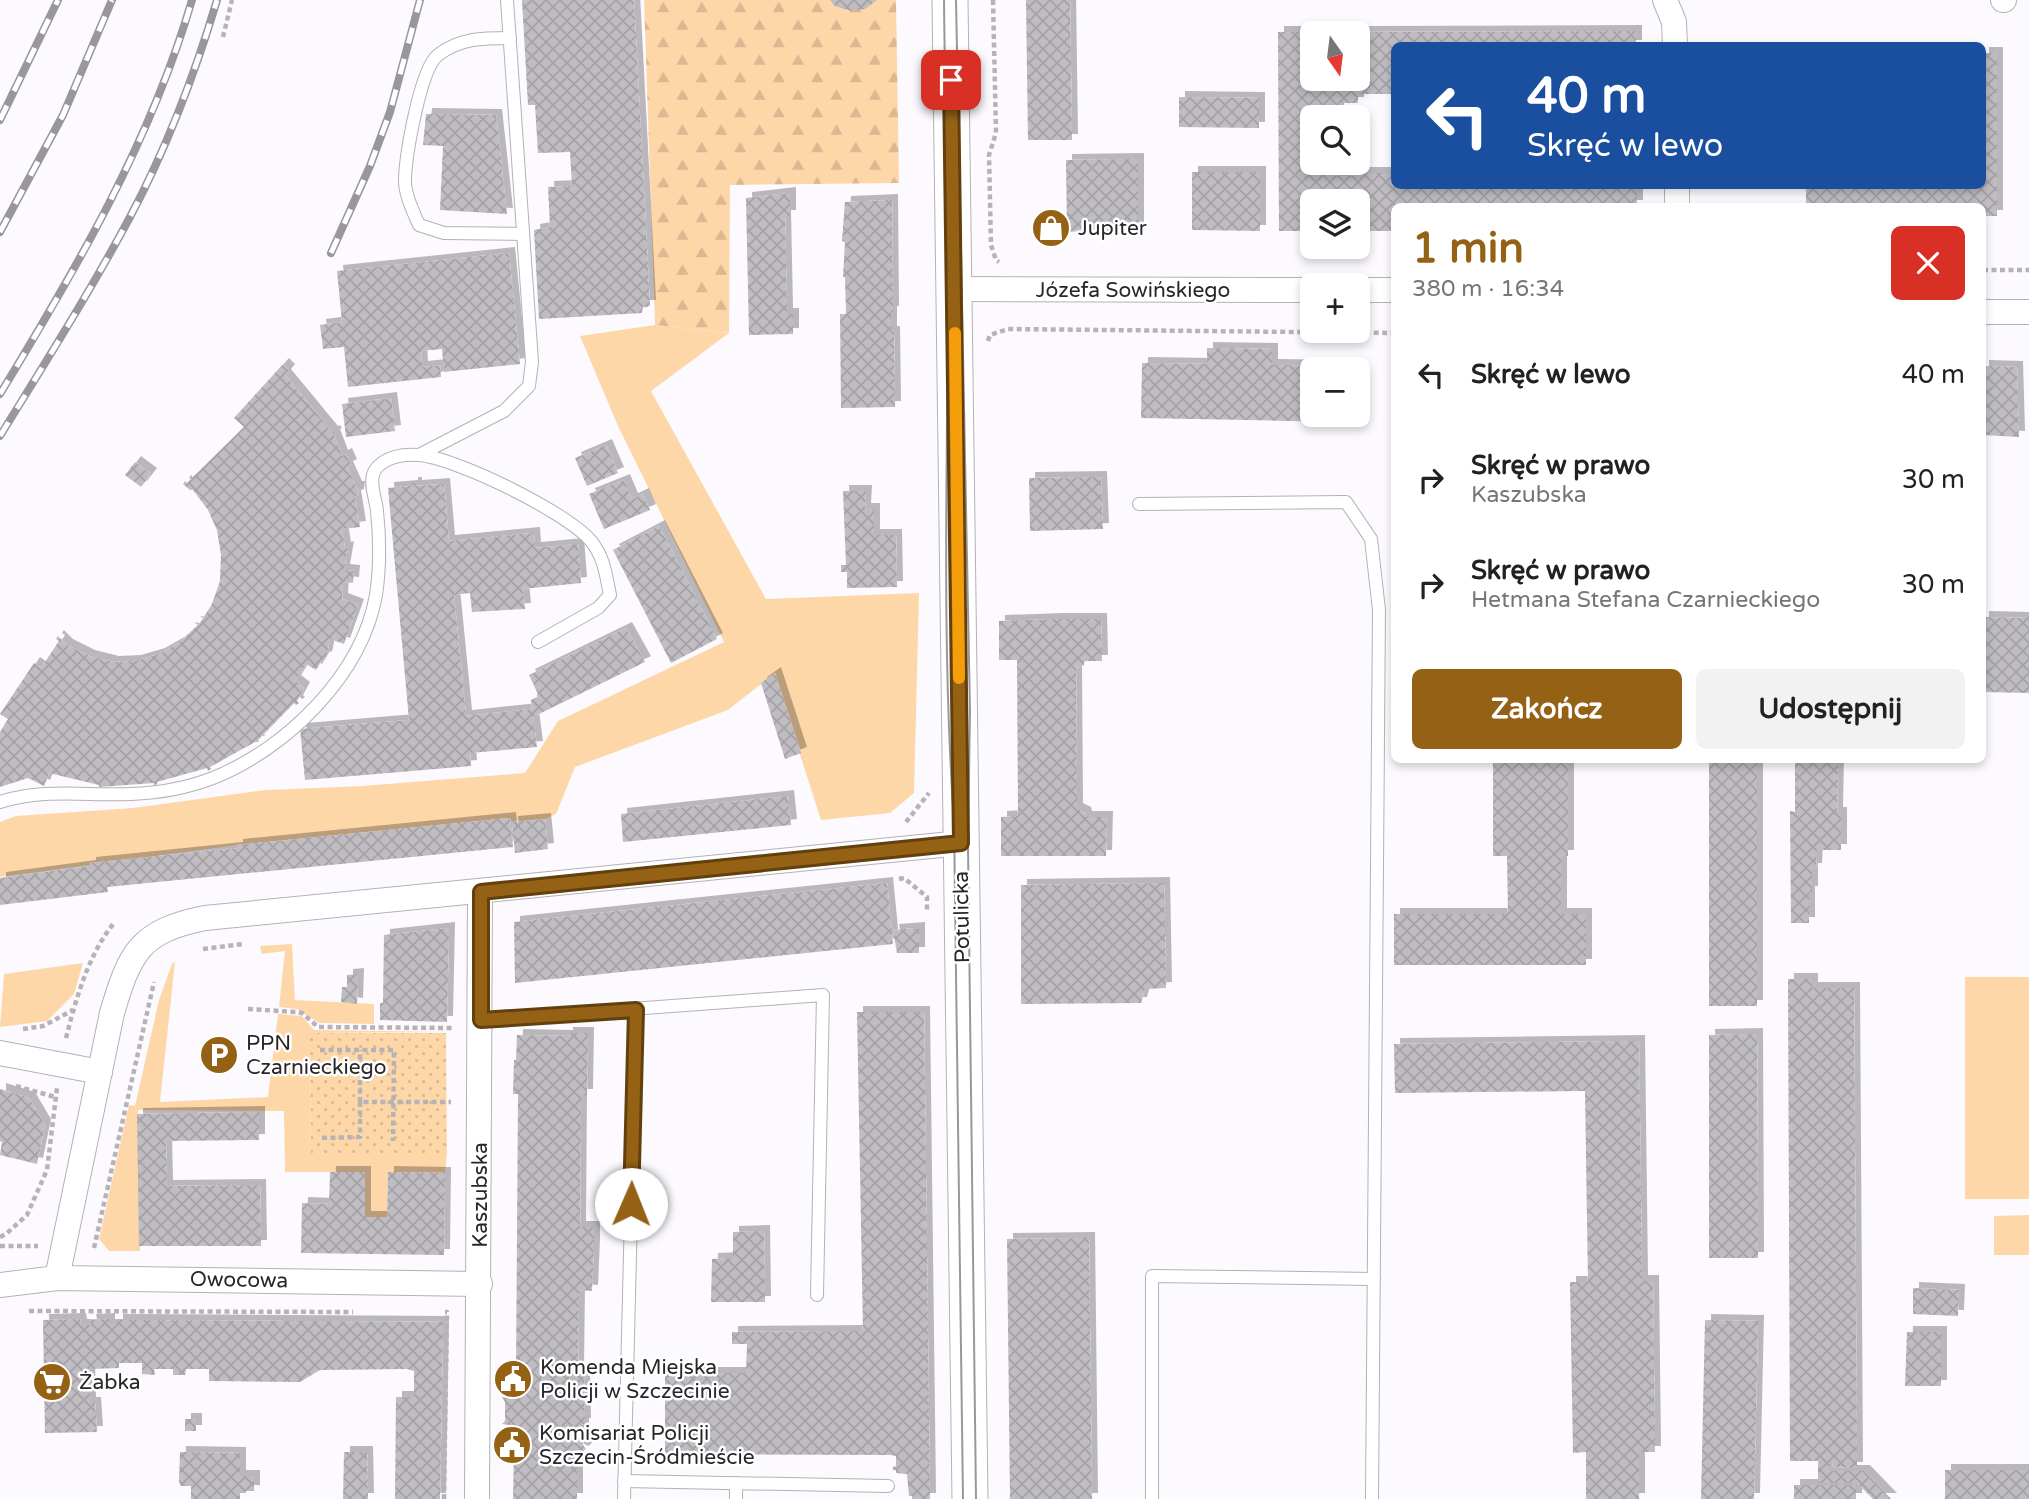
<!DOCTYPE html>
<html lang="pl">
<meta charset="utf-8">
<style>
body{margin:0;font-family:"Varela Round",sans-serif;background:#f2f2f2;color:#222;height:100vh;display:flex;flex-direction:column;font-size:26px;white-space:nowrap}
*{box-sizing:border-box;margin:0}
p{font-size:23px;color:#767676}
.icon{flex:none;width:38px;height:38px;fill:none;stroke:currentColor;stroke-width:2;stroke-linecap:round;stroke-linejoin:round}
.map{position:relative;flex:1;overflow:hidden}
.panel{position:absolute;left:1391px;top:203px;width:595px;height:560px;display:flex;flex-direction:column;background:#fff;border-radius:10px;box-shadow:0 4px 10px #0003}
.panel>*{flex:none}
.guide{position:absolute;left:1391px;top:42px;width:595px;height:147px;border-radius:10px;box-shadow:0 4px 10px #0003;background:#1a4fa0;color:#fff;overflow:hidden}
.needle{width:46px;rotate:166deg}
.tools{position:absolute;left:1300px;top:21px;display:grid;gap:14px}
.tools a{display:grid;place-items:center;width:70px;height:70px;border-radius:10px;background:#fff;box-shadow:0 4px 10px #0003;font-size:35px}
.pin{position:absolute;display:grid;place-items:center;width:60px;height:60px;color:#fff;margin:-30px;border-radius:14px;box-shadow:0 4px 10px #0006}
.me{position:absolute;width:77px;margin:-38px;rotate:1deg;stroke-linejoin:round;filter:drop-shadow(0 0 5px #0008)}
.turn{display:flex;align-items:center;gap:24px;height:147px;padding:0 21px;font-size:32px}
.turn .icon{width:91px;height:91px;stroke-width:2.5}
.turn b{display:block;font-size:49px;line-height:60px}
.round{display:grid;place-items:center;flex:none;width:74px;height:74px;border-radius:10px;background:#f2f2f2}
.head{display:flex;align-items:center;justify-content:space-between;height:119px;padding:0 21px}
h1{font-size:42px;font-weight:700;line-height:52px;color:#956215}
.primary-button{display:flex;gap:14px;margin-top:auto;padding:14px 21px}
.primary-button a{flex:1;height:80px;border-radius:10px;background:#956215;color:#fff;font-size:28px;font-weight:700;line-height:80px;text-align:center}
.primary-button a+a{background:#f2f2f2;color:#222}
ul{padding:0;list-style:none}
li{display:flex;align-items:center;gap:21px;height:105px;padding:0 21px}
li div{flex:1}
li b{display:block;font-size:26px}
li em{font-style:normal}
.map>svg:first-child{display:block}
.grass{fill:#fed7a9}
.forest{fill:url(#forest-firs)}
.park{fill:url(#park-dots)}
.building{fill:url(#building-cross-hatch);filter:url(#shadow)}
.lines{fill:none;stroke-linecap:round;stroke-linejoin:round}
.lane-casing{stroke:#b4b1b7;stroke-width:14}
.street-casing{stroke:#b4b1b7;stroke-width:26}
.secondary-casing{stroke:#b4b1b7;stroke-width:37}
.path{stroke:#b5b3b7;stroke-width:4.5;stroke-dasharray:5 3.5;stroke-linecap:butt}
.lane{stroke:#fff;stroke-width:12}
.street{stroke:#fff;stroke-width:24}
.secondary{stroke:#fff;stroke-width:35}
.tram{stroke:#99979b;stroke-width:2}
.rail-casing{stroke:#99979b;stroke-width:8}
.rail{stroke:#fff;stroke-width:5;stroke-dasharray:16;stroke-linecap:butt}
.route-casing{stroke:#61400e;stroke-width:18}
.route{stroke:#956215;stroke-width:12}
.slow{stroke:#f59e0b;stroke-width:12}
.labels{text-anchor:middle;dominant-baseline:central;stroke-width:5;stroke-linejoin:round;paint-order:stroke}
.poi-label{font-size:21px;fill:#272628;stroke:#fff;text-anchor:start}
.street-label{font-size:21px;fill:#272628;stroke:#fff}
</style>
<div class="map">
<svg width="2029" height="1499" viewBox="0 0 2029 1499">
<defs>
<pattern id="forest-firs" width="22" height="20" patternUnits="userSpaceOnUse" patternTransform="scale(1.75)"><rect width="22" height="20" fill="#fed7a9"/><path d="M5 1l3.5 6h-7zM16 11l3.5 6h-7z" fill="#dab891"/></pattern>
<pattern id="park-dots" width="8" height="8" patternUnits="userSpaceOnUse" patternTransform="scale(1.75)"><rect width="8" height="8" fill="#fed7a9"/><path d="M2 2h.1M6 6h.1" fill="none" stroke="#dab891" stroke-width="1.8" stroke-linecap="round"/></pattern>
<pattern id="building-cross-hatch" width="8" height="8" patternUnits="userSpaceOnUse" patternTransform="scale(1.75)"><rect width="8" height="8" fill="#bfbcc2"/><path d="M0 0l8 8M0 8l8-8" fill="none" stroke="#a4a1a7"/></pattern>
<filter id="shadow"><feDropShadow dx="6" dy="-6" stdDeviation="0" flood-color="#0004"/></filter>
</defs>
<rect width="100%" height="100%" fill="#fcfaff"/>
<g class="grass">
<polygon points="655,325 729,333 651,391 766,599 919,593 914,793 890,813 821,820 774,674 728,710 575,767 556,814 545,819 512,822 510,818 237,845 0,877 0,822 16,816 133,808 266,790 362,786 525,773 558,721 724,642 618,426 580,336"/>
<polygon points="292,944 295,1000 374,1004 374,1024 319,1023 297,1009 279,1007 285,951 262,954 260,946"/>
<polygon points="175,962 160,1102 268,1097 278,1014 302,1016 314,1030 446,1032 310,1033 311,1154 447,1154 445,1173 388,1172 387,1217 365,1217 364,1172 285,1172 284,1111 138,1110 140,1251 109,1251 99,1239 129,1105 135,1106 159,1000 172,964"/>
<polygon points="83,963 74,994 47,1021 0,1027 4,974"/>
<rect x="1965" y="977" width="64" height="222"/>
<polygon points="2029,1215 2029,1255 1994,1255 1994,1216"/>
</g>
<polygon class="forest" points="644,0 896,0 899,183 730,185 729,333 655,325"/>
<polygon class="park" points="310,1033 446,1033 447,1154 311,1154"/>
<g class="building">
<polygon points="522,0 634,0 650,306 643,306 642,313 539,319 534,230 550,227 548,187 572,186 570,152 538,153 535,105 528,105"/>
<polygon points="830,0 877,0 865,9 851,11 835,6"/>
<polygon points="1026,0 1070,0 1072,140 1028,140"/>
<polygon points="1636,31 1636,46 1395,46 1395,94 1358,94 1358,103 1338,103 1338,117 1312,117 1312,163 1333,163 1333,176 1355,176 1356,173 1395,173 1395,186 1637,186 1637,206 1395,206 1395,231 1358,231 1358,201 1312,201 1312,231 1279,231 1278,32 1312,32 1312,79 1358,79 1358,32"/>
<polygon points="1983,53 1997,53 1997,216 1983,216 1983,206 1806,206 1806,186 1983,186"/>
<polygon points="1179,97 1259,98 1259,128 1179,127"/>
<polygon points="426,114 496,115 507,214 440,210 443,146 423,145"/>
<polygon points="1138,159 1138,231 1107,231 1107,229 1067,232 1066,160"/>
<polygon points="1192,172 1260,172 1260,231 1192,230"/>
<polygon points="790,193 790,216 785,216 787,314 793,314 793,334 749,335 746,198"/>
<polygon points="892,200 893,312 891,312 891,332 894,332 895,407 841,408 840,314 846,314 845,277 843,277 845,242 842,241 845,202"/>
<polygon points="509,253 520,364 444,372 442,349 421,351 422,367 440,365 441,377 348,387 344,347 323,349 320,325 342,322 337,271"/>
<polygon points="1207,348 1272,349 1272,365 1343,366 1343,369 1312,369 1312,415 1343,415 1343,422 1141,418 1142,363 1207,364"/>
<polygon points="283,364 289,370 285,375 332,432 334,431 336,434 334,435 342,456 346,454 351,465 347,467 356,487 359,487 358,495 355,496 360,527 342,529 345,548 348,547 344,570 354,571 353,583 343,582 342,599 358,605 344,644 330,639 326,658 324,657 316,670 306,664 295,681 304,688 297,701 299,703 296,705 294,703 258,740 259,742 255,742 210,767 211,769 208,771 207,768 157,782 158,784 154,785 154,783 99,787 99,785 49,773 44,786 28,778 0,787 0,732 8,719 0,714 34,663 41,668 59,641 56,639 58,636 67,645 89,656 113,662 135,661 159,654 180,642 198,625 194,622 200,623 212,604 220,581 221,555 217,530 208,510 193,490 190,490 183,484 185,481 187,483 244,427 234,418"/>
<polygon points="1983,366 2017,367 2019,437 1983,435"/>
<polygon points="391,398 395,431 346,437 342,404"/>
<polygon points="606,445 618,473 587,486 575,458"/>
<polygon points="135,462 151,474 141,487 125,475"/>
<polygon points="1101,477 1103,529 1030,531 1029,478"/>
<polygon points="624,480 632,499 643,494 650,510 604,529 589,494"/>
<polygon points="412,483 416,483 416,486 444,484 449,541 534,533 535,548 578,544 581,583 523,589 525,609 472,612 470,593 454,595 466,716 532,709 531,700 539,696 529,675 626,628 645,662 533,717 537,747 470,753 471,766 305,780 300,729 409,720 388,488 412,486"/>
<polygon points="843,491 866,491 865,509 874,509 874,535 896,535 897,587 847,588 847,572 841,572 841,565 846,565"/>
<polygon points="659,526 717,639 671,663 613,550"/>
<polygon points="2024,616 2029,616 2029,693 1983,692 1983,617 2024,618"/>
<polygon points="1057,619 1101,619 1102,661 1084,661 1084,665 1076,669 1077,809 1085,813 1086,817 1107,817 1106,856 1001,856 1001,817 1018,816 1017,660 999,660 999,621"/>
<polygon points="775,673 801,753 785,759 761,683"/>
<polygon points="1493,760 1568,760 1568,856 1561,856 1561,914 1586,914 1586,965 1394,965 1394,914 1508,914 1507,856 1493,856"/>
<rect x="1709" y="760" width="48" height="246"/>
<polygon points="1795,760 1835,760 1835,762 1838,763 1837,813 1841,813 1841,850 1817,850 1816,869 1812,869 1812,892 1809,892 1809,923 1791,923 1790,811 1795,812"/>
<polygon points="788,796 791,825 623,842 621,814"/>
<polygon points="510,818 513,847 107,887 108,892 0,905 0,878 90,866 90,863 237,848 237,845"/>
<polygon points="545,819 548,849 515,853 512,822"/>
<polygon points="887,883 893,944 515,983 514,922"/>
<polygon points="1164,883 1166,988 1145,989 1141,1003 1021,1004 1021,885"/>
<polygon points="449,928 447,1022 380,1020 380,1003 383,1003 384,935"/>
<polygon points="919,928 919,953 897,953 893,930"/>
<polygon points="358,974 357,1004 341,1002 342,987 347,987 347,975"/>
<polygon points="1788,979 1812,979 1812,988 1854,988 1857,1468 1833,1467 1832,1461 1830,1461 1830,1471 1864,1471 1891,1499 1873,1499 1857,1483 1818,1483 1818,1461 1790,1461"/>
<polygon points="857,1012 924,1012 930,1499 912,1499 912,1496 909,1496 907,1474 896,1473 896,1470 893,1470 893,1467 896,1466 896,1456 890,1455 665,1454 665,1373 746,1373 747,1344 732,1344 732,1332 863,1331"/>
<polygon points="567,1033 588,1033 587,1095 581,1095 580,1227 594,1227 594,1245 592,1291 579,1290 578,1375 583,1372 587,1375 584,1380 585,1424 583,1424 583,1445 586,1449 582,1452 577,1449 577,1499 513,1499 514,1449 510,1452 507,1450 506,1446 509,1445 510,1428 509,1425 502,1424 505,1421 505,1402 502,1397 510,1398 510,1378 507,1373 511,1372 516,1375 518,1094 513,1094 514,1060 516,1060 517,1035 567,1036"/>
<polygon points="1757,1034 1758,1258 1709,1258 1709,1035"/>
<polygon points="1639,1041 1642,1281 1653,1281 1655,1452 1639,1452 1639,1499 1586,1499 1586,1452 1573,1453 1570,1282 1588,1282 1585,1091 1395,1093 1394,1044"/>
<polygon points="0,1089 29,1098 45,1125 37,1164 0,1155 2,1142 0,1141"/>
<polygon points="259,1112 259,1140 166,1141 167,1186 260,1185 261,1246 139,1246 137,1114"/>
<polygon points="330,1172 365,1172 365,1217 387,1217 388,1172 445,1173 444,1255 301,1253 302,1203 329,1204"/>
<polygon points="764,1231 765,1302 711,1302 712,1259 733,1258 733,1232"/>
<polygon points="1089,1238 1092,1499 1010,1499 1007,1239"/>
<polygon points="1913,1288 1959,1290 1958,1316 1913,1314"/>
<polygon points="80,1319 81,1325 91,1325 90,1320 109,1319 109,1325 117,1325 117,1320 130,1320 443,1322 440,1499 395,1499 396,1397 414,1397 414,1371 407,1369 320,1370 300,1382 209,1381 209,1369 186,1369 185,1375 173,1375 173,1369 154,1369 155,1375 142,1374 142,1363 119,1363 119,1368 89,1369 90,1403 95,1403 97,1432 45,1433 43,1320"/>
<polygon points="1705,1320 1758,1321 1754,1499 1701,1499"/>
<polygon points="1907,1332 1941,1332 1941,1386 1905,1386"/>
<rect x="185" y="1419" width="11" height="12"/>
<polygon points="180,1452 240,1453 240,1476 254,1476 254,1491 240,1491 240,1499 191,1499 191,1486 181,1486 179,1482"/>
<polygon points="344,1452 367,1452 368,1499 343,1499"/>
<rect x="1945" y="1470" width="84" height="29"/>
<rect x="1794" y="1485" width="62" height="14"/>
</g>
<g class="lines">
<defs>
<g id="lane">
<path d="M510,38C483,38 460,38 438,55C420,69 406,155 405,178C404,193 413,211 419,225L444,233L523,234"/>
<polyline points="419,455 504,411 529,386 532,362 507,0"/>
<polyline points="1139,504 1346,502 1371,539 1379,610 1372,1499"/>
<path d="M0,802C44,788 86,796 131,794C159,793 187,788 213,778C286,749 362,675 376,595C380,568 380,539 377,511C376,499 370,487 373,475C374,470 378,466 382,463C392,456 406,454 418,455C455,457 568,513 591,541C604,557 606,575 610,595L598,608L538,642"/>
<polyline points="481,1020 823,995 817,1295"/>
<polyline points="624,1481 888,1486"/>
<polyline points="624,1499 636,1010"/>
<polyline points="736,1499 736,1483"/>
<polyline points="1152,1499 1152,1276 1374,1279"/>
</g>
<g id="street">
<polyline points="1665,0 1674,22 1675,46"/>
<polyline points="2003,0 2004,0"/>
<polyline points="1677,186 1677,206"/>
<polyline points="954,289 1312,290"/>
<polyline points="1358,290 1395,290"/>
<polyline points="1983,312 2029,312"/>
<polyline points="0,1053 100,1072"/>
<path d="M57,1278L112,1013C130,952 140,931 205,918L961,843"/>
<polyline points="0,1285 57,1278 480,1284"/>
<polyline points="477,1499 480,892"/>
</g>
<polyline id="secondary" points="950,0 970,1499"/>
</defs>
<use href="#lane" class="lane-casing"/>
<use href="#street" class="street-casing"/>
<use href="#secondary" class="secondary-casing"/>
<g class="path">
<polyline points="993,0 996,133 989,155 991,245 996,260 999,262"/>
<polyline points="223,37 232,0"/>
<polyline points="1983,270 2029,270"/>
<polyline points="988,341 990,335 1008,329 1395,333"/>
<polyline points="906,822 929,793"/>
<polyline points="899,879 904,878 927,897 927,910"/>
<polyline points="203,949 243,944"/>
<polyline points="248,1009 296,1012 302,1013 318,1027 453,1028"/>
<polyline points="23,1029 43,1026 73,1010"/>
<path d="M66,1038C76,999 88,955 114,923"/>
<polyline points="320,1050 394,1050 393,1141"/>
<polyline points="16,1086 55,1097"/>
<polyline points="360,1102 360,1050"/>
<polyline points="322,1138 360,1137 360,1102 451,1102"/>
<polyline points="0,1237 6,1234 27,1215 47,1170 57,1088"/>
<polyline points="0,1246 38,1246"/>
<polyline points="94,1248 154,982"/>
<polyline points="29,1311 353,1312"/>
<polyline points="444,1499 447,1312 445,1312"/>
</g>
<use href="#lane" class="lane"/>
<use href="#street" class="street"/>
<use href="#secondary" class="secondary"/>
<g class="tram">
<path d="M944,0C945,102 948,205 948,308C947,479 942,651 954,822L963,1499"/>
<polyline points="956,0 970,710 968,846 976,1499"/>
</g>
<defs>
<g id="rail">
<polyline points="0,120 58,0"/>
<polyline points="0,232 63,115 112,0"/>
<polyline points="331,253 370,166 390,112 420,0"/>
<path d="M0,394C76,269 151,141 192,0"/>
<path d="M0,436C45,363 90,292 130,217C166,149 195,74 217,0"/>
</g>
</defs>
<use href="#rail" class="rail-casing"/>
<use href="#rail" class="rail"/>
</g>
<g class="lines">
<defs>
<polyline id="route" points="631,1204 636,1010 481,1020 481,892 961,843 951,80"/>
</defs>
<use href="#route" class="route-casing"/>
<use href="#route" class="route"/>
<polyline class="slow" points="955,333 959,678"/>
</g>
<defs>
<symbol id="shop-disc" viewBox="-11 -11 22 22"><circle r="9.5" fill="#956215" stroke="#fff"/><path d="M-5-2.5h2.3a2.7 3.5 0 0 1 5.4 0H5L5.5 6h-11ZM-1.5-2.5h3a1.5 2.3 0 0 0-3 0Z" fill="#fff"/></symbol>
<symbol id="parking-disc" viewBox="-11 -11 22 22"><circle r="9.5" fill="#956215" stroke="#fff"/><path d="M-3.5-5.5H1a3.5 3.5 0 0 1 0 7H-1V5.5H-3.5ZM-1-3.4V-.6H.8a1.4 1.4 0 0 0 0-2.8Z" fill="#fff"/></symbol>
<symbol id="civic-disc" viewBox="-11 -11 22 22"><circle r="9.5" fill="#956215" stroke="#fff"/><path d="M-.6-6.5H3V-4.5H.6V-3L4-1V1h2V6H-6V1h2V-1L-.6-3ZM-1.2 2.5V6h2.4V2.5Z" fill="#fff"/></symbol>
<symbol id="supermarket-disc" viewBox="-11 -11 22 22"><circle r="9.5" fill="#956215" stroke="#fff"/><path d="M-6-5.5h2.5l.6 2H6L4.5 2H-2.5L-4.4-4H-6ZM-1.5 3.2a1.3 1.3 0 1 0 .1 0ZM3 3.2a1.3 1.3 0 1 0 .1 0Z" fill="#fff"/></symbol>
</defs>
<g fill-rule="evenodd">
<use href="#shop-disc" x="1029" y="206" width="44" height="44"/>
<use href="#parking-disc" x="197" y="1033" width="44" height="44"/>
<use href="#civic-disc" x="491" y="1357" width="44" height="44"/>
<use href="#supermarket-disc" x="30" y="1360" width="44" height="44"/>
<use href="#civic-disc" x="490" y="1423" width="44" height="44"/>
</g>
<g class="labels">
<g class="poi-label">
<text x="1078" y="228">Jupiter</text>
<text x="246" y="1043">PPN<tspan x="246" dy="24">Czarnieckiego</tspan></text>
<text x="540" y="1367">Komenda Miejska<tspan x="540" dy="24">Policji w Szczecinie</tspan></text>
<text x="79" y="1382">Żabka</text>
<text x="539" y="1433">Komisariat Policji<tspan x="539" dy="24">Szczecin-Śródmieście</tspan></text>
</g>
<g class="street-label">
<text x="1133" y="290">Józefa Sowińskiego</text>
<text transform="translate(962 917) rotate(-91)">Potulicka</text>
<text transform="translate(480 1195) rotate(-90)">Kaszubska</text>
<text transform="translate(239 1280) rotate(1)">Owocowa</text>
</g>
</g>
</svg>
<div class="tools">
<a><svg class="needle" viewBox="-14 -14 28 28"><path d="M0-13l5 13h-10z" fill="#e53935"/><path d="M0 13l5-13h-10z" fill="#767676"/></svg></a>
<a><svg class="icon" aria-label="search" viewBox="0 0 24 24"><circle cx="10" cy="10" r="6"/><path d="M15 15l6 6"/></svg></a>
<a><svg class="icon" aria-label="layers" viewBox="0 0 24 24"><path d="M12 4l9 5-9 5-9-5zM3 14l9 5 9-5"/></svg></a>
<a>+</a>
<a>−</a>
</div>
<div class="pin" style="left:951px;top:80px;background:#d93025"><svg class="icon" aria-label="arrive" viewBox="0 0 24 24"><path d="M6 21V4h12l-3 4 3 4H6"/></svg></div>
<svg class="me" style="left:631px;top:1204px" viewBox="-20 -20 40 40"><circle r="19" fill="#fff"/><path d="M0-13L10 11 0 6-10 11z" fill="#956215"/></svg>
<div class="guide">
<div class="turn"><svg class="icon" aria-label="left" viewBox="0 0 24 24"><path d="M17 20v-9H6M10 6l-5 5 5 5"/></svg><div><b>40 m</b>Skręć w lewo</div></div>
</div>
<section class="panel">
<div class="head"><div><h1>1 min</h1><p>380 m · 16:34</p></div><a class="round" style="background:#d93025;color:#fff"><svg class="icon" aria-label="close" viewBox="0 0 24 24"><path d="M6 6l12 12M18 6L6 18"/></svg></a></div>
<ul>
<li><svg class="icon" aria-label="left" viewBox="0 0 24 24"><path d="M17 20v-9H6M10 6l-5 5 5 5"/></svg><div><b>Skręć w lewo</b></div><em>40 m</em></li>
<li><svg class="icon" aria-label="right" viewBox="0 0 24 24"><path d="M7 20v-9h11M14 6l5 5-5 5"/></svg><div><b>Skręć w prawo</b><p>Kaszubska</p></div><em>30 m</em></li>
<li><svg class="icon" aria-label="right" viewBox="0 0 24 24"><path d="M7 20v-9h11M14 6l5 5-5 5"/></svg><div><b>Skręć w prawo</b><p>Hetmana Stefana Czarnieckiego</p></div><em>30 m</em></li>
</ul>
<div class="primary-button"><a>Zakończ</a><a>Udostępnij</a></div>
</section>
</div>
